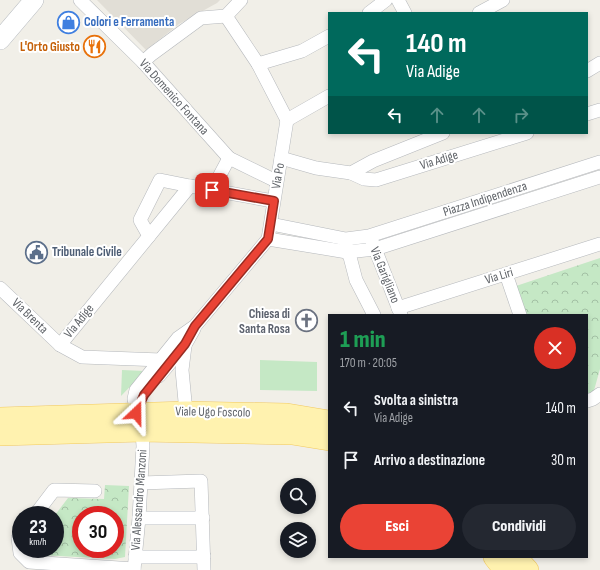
<!DOCTYPE html>
<html lang="it">
<meta charset="utf-8">
<style>
body{margin:0;font-family:"Sofia Sans Condensed",sans-serif;background:#242831;color:#f1f3f6;height:100vh;display:flex;flex-direction:column;font-size:15px;white-space:nowrap}
*{box-sizing:border-box;margin:0}
p{font-size:13px;color:#9ea1a6}
.icon{flex:none;width:22px;height:22px;fill:none;stroke:currentColor;stroke-width:2;stroke-linecap:round;stroke-linejoin:round}
.map{position:relative;flex:1;overflow:hidden}
.sheet{position:absolute;left:328px;top:314px;width:260px;height:244px;display:flex;flex-direction:column;background:#171b24;border-radius:0px;box-shadow:0 2px 6px #0003}
.sheet>*{flex:none}
.top-card{position:absolute;left:328px;top:12px;width:260px;height:122px;border-radius:0px;box-shadow:0 2px 6px #0003;background:#00695c;color:#fff;overflow:hidden}
.controls{position:absolute;left:280px;top:478px;display:grid;gap:8px}
.controls a{display:grid;place-items:center;width:36px;height:36px;border-radius:50%;background:#171b24;box-shadow:0 2px 6px #0003;font-size:20px}
.speed{position:absolute;left:12px;top:506px;display:flex;gap:8px;font-size:20px;font-weight:700;text-align:center}
.speed>*{display:grid;place-content:center;width:52px;height:52px;border-radius:50%;background:#171b24;box-shadow:0 2px 6px #0003;line-height:1}
.speed small{font-size:10px;font-weight:400}
.speed .limit{border:6px solid #d22;background:#fff;color:#111}
.pin{position:absolute;display:grid;place-items:center;width:34px;height:34px;color:#fff;margin:-17px;border-radius:8px;box-shadow:0 2px 6px #0006}
.me{position:absolute;width:44px;margin:-22px;rotate:23deg;stroke-linejoin:round;filter:drop-shadow(0 0 3px #0008)}
.turn{display:flex;align-items:center;gap:14px;height:84px;padding:0 12px;font-size:18px}
.turn .icon{width:52px;height:52px;stroke-width:2.5}
.turn b{display:block;font-size:28px;line-height:34px}
.lanes{display:flex;align-items:center;height:38px;padding:0 12px;background:#0003;justify-content:center;gap:20px;direction:ltr}
.lanes .off{opacity:.35}
.round{display:grid;place-items:center;flex:none;width:42px;height:42px;border-radius:21px;background:#242831}
.head{display:flex;align-items:center;justify-content:space-between;height:68px;padding:0 12px}
h1{font-size:24px;font-weight:800;line-height:30px;color:#1e9e55}
.primary-button{display:flex;gap:8px;margin-top:auto;padding:8px 12px}
.primary-button a{flex:1;height:46px;border-radius:24px;background:#ea4335;color:#fff;font-size:16px;font-weight:800;line-height:46px;text-align:center}
.primary-button a+a{background:#242831;color:#f1f3f6}
ul{padding:0;list-style:none}
li{display:flex;align-items:center;gap:12px;height:52px;padding:0 12px}
li div{flex:1}
li b{display:block;font-size:15px}
li em{font-style:normal}
.map>svg:first-child{display:block}
.education{fill:#e1ded6}
.grass{fill:#c5e8c5}
.forest{fill:url(#forest-crowns);fill-rule:evenodd}
.lines{fill:none;stroke-linecap:round;stroke-linejoin:round}
.street-casing{stroke:#b5b8bc;stroke-width:14}
.secondary-casing{stroke:#b6babf;stroke-width:20}
.primary-casing{stroke:#f2c960;stroke-width:22}
.street{stroke:#fff;stroke-width:13}
.secondary{stroke:#fff;stroke-width:19}
.primary{stroke:#fff2af;stroke-width:21}
.route-casing{stroke:#982c22;stroke-width:10}
.route{stroke:#ea4335;stroke-width:7}
.labels{text-anchor:middle;dominant-baseline:central;stroke-width:4;stroke-linejoin:round;paint-order:stroke}
.shop-label{font-size:13px;font-weight:bold;fill:#366cbe;stroke:#fff;text-anchor:start}
.food-label{font-size:13px;font-weight:bold;fill:#c56008;stroke:#fff;text-anchor:end}
.street-label{font-size:13px;fill:#5f6368;stroke:#fff}
.service-label{font-size:13px;font-weight:bold;fill:#4e5e75;stroke:#fff;text-anchor:start}
.worship-label{font-size:13px;font-weight:bold;fill:#5b616d;stroke:#fff;text-anchor:end}
</style>
<div class="map">
<svg width="600" height="570" viewBox="0 0 600 570">
<defs>
<pattern id="forest-crowns" width="20" height="18" patternUnits="userSpaceOnUse"><rect width="20" height="18" fill="#c5e8c5"/><path d="M2 6a3 3 0 1 1 6 0M12 15a3 3 0 1 1 6 0" fill="none" stroke="#a3c0a4"/></pattern>
</defs>
<rect width="100%" height="100%" fill="#f1efe8"/>
<polygon class="education" points="97,0 220,0 217,3 179,24 146,50"/>
<g class="grass">
<polygon points="260,360 317,362 317,391 260,390"/>
<polygon points="122,370 145,371 121,396"/>
</g>
<g class="forest">
<polygon points="600,258 600,369 593,394 587,396 587,315 526,315 516,286"/>
<path d="M105,485L129,486L125,557L115,559L40,555L35,551L34,549H55V515L68,498L104,499ZM81,515H115V549H81Z"/>
</g>
<g class="lines">
<defs>
<g id="street">
<polyline points="80,0 143,62 229,158 276,181"/>
<polyline points="398,0 405,13"/>
<polyline points="369,13 386,0"/>
<polyline points="479,13 503,0"/>
<polyline points="226,16 258,64 287,120"/>
<polyline points="143,62 152,54 201,18 226,16 241,0"/>
<polyline points="258,64 302,51 329,36"/>
<polyline points="587,71 600,63"/>
<polyline points="587,114 600,110"/>
<polyline points="287,120 329,96"/>
<polyline points="281,158 316,168 351,173 373,161 443,133"/>
<polyline points="351,173 364,179 376,180 527,133"/>
<polyline points="212,190 229,158"/>
<polyline points="271,224 346,239 369,236 600,162"/>
<polyline points="149,236 140,220 160,180 190,186"/>
<polyline points="268,239 347,252 375,249 600,177"/>
<polyline points="372,241 401,315"/>
<polyline points="346,245 347,252 350,257 356,280 374,315"/>
<polyline points="506,274 520,315"/>
<polyline points="0,288 60,345 82,357 161,360"/>
<polyline points="398,308 600,244"/>
<polyline points="60,345 190,186 273,201"/>
<polyline points="185,346 182,370 186,412"/>
<polyline points="159,376 185,345 194,329"/>
<polyline points="587,401 593,399 600,394"/>
<polyline points="141,483 201,481 204,570"/>
<polyline points="35,515 54,490 95,491"/>
<polyline points="139,518 203,518"/>
<polyline points="21,535 18,538 20,553 29,562 134,569"/>
<polyline points="135,557 197,557 204,556"/>
<polyline points="134,570 139,518 143,446 142,431 134,399 136,390 178,338 195,326 268,239 287,120"/>
</g>
<polyline id="secondary" points="0,40 34,0"/>
<g id="primary">
<polyline points="0,418 186,412 287,414 329,421"/>
<polyline points="0,435 142,431 292,434 329,440"/>
<polyline points="494,557 504,570"/>
<polyline points="516,557 528,570"/>
</g>
</defs>
<use href="#street" class="street-casing"/>
<use href="#secondary" class="secondary-casing"/>
<use href="#primary" class="primary-casing"/>
<use href="#street" class="street"/>
<use href="#secondary" class="secondary"/>
<use href="#primary" class="primary"/>
</g>
<g class="lines">
<defs>
<polyline id="route" points="136,413 144,395 185,344 195,326 268,239 274,201 212,190"/>
</defs>
<use href="#route" class="route-casing"/>
<use href="#route" class="route"/>
</g>
<defs>
<symbol id="shop-ring" viewBox="-11 -11 22 22"><circle r="9.5" fill="#fff" stroke="#3f7fe0" stroke-width="1.5"/><path d="M-5-2.5h2.3a2.7 3.5 0 0 1 5.4 0H5L5.5 6h-11ZM-1.5-2.5h3a1.5 2.3 0 0 0-3 0Z" fill="#3f7fe0"/></symbol>
<symbol id="restaurant-ring" viewBox="-11 -11 22 22"><circle r="9.5" fill="#fff" stroke="#e8710a" stroke-width="1.5"/><path d="M-5-6h1v4h1v-4h1v4h1v-4h1v5L-1.5 .5V6h-2V.5L-5-1ZM5-6V6H3V1.5H1.5Q1.5-4 5-6Z" fill="#e8710a"/></symbol>
<symbol id="civic-ring" viewBox="-11 -11 22 22"><circle r="9.5" fill="#fff" stroke="#5c6f8a" stroke-width="1.5"/><path d="M-.6-6.5H3V-4.5H.6V-3L4-1V1h2V6H-6V1h2V-1L-.6-3ZM-1.2 2.5V6h2.4V2.5Z" fill="#5c6f8a"/></symbol>
<symbol id="church-ring" viewBox="-11 -11 22 22"><circle r="9.5" fill="#fff" stroke="#6b7280" stroke-width="1.5"/><path d="M-1.2-6h2.4v3.5h3.3v2.4h-3.3V6h-2.4V-.1h-3.3v-2.4h3.3Z" fill="#6b7280"/></symbol>
</defs>
<g fill-rule="evenodd">
<use href="#shop-ring" x="56" y="10" width="25" height="25"/>
<use href="#restaurant-ring" x="82" y="34" width="25" height="25"/>
<use href="#civic-ring" x="24" y="240" width="25" height="25"/>
<use href="#church-ring" x="294" y="308" width="25" height="25"/>
</g>
<g class="labels">
<g class="shop-label">
<text x="84" y="22">Colori e Ferramenta</text>
</g>
<g class="food-label">
<text x="80" y="47">L'Orto Giusto</text>
</g>
<g class="street-label">
<text transform="translate(174 97) rotate(48)">Via Domenico Fontana</text>
<text transform="translate(439 160) rotate(-17)">Via Adige</text>
<text transform="translate(278 176) rotate(-80)">Via Po</text>
<text transform="translate(485 199) rotate(-18)">Piazza Indipendenza</text>
<text transform="translate(385 275) rotate(68)">Via Garigliano</text>
<text transform="translate(499 276) rotate(-17)">Via Liri</text>
<text transform="translate(30 316) rotate(44)">Via Brenta</text>
<text transform="translate(79 321) rotate(-51)">Via Adige</text>
<text transform="translate(213 412) rotate(1)">Viale Ugo Foscolo</text>
<text transform="translate(139 500) rotate(-86)">Via Alessandro Manzoni</text>
</g>
<g class="service-label">
<text x="52" y="252">Tribunale Civile</text>
</g>
<g class="worship-label">
<text x="290" y="314">Chiesa di<tspan x="290" dy="15">Santa Rosa</tspan></text>
</g>
</g>
</svg>
<div class="controls">
<a><svg class="icon" aria-label="search" viewBox="0 0 24 24"><circle cx="10" cy="10" r="6"/><path d="M15 15l6 6"/></svg></a>
<a><svg class="icon" aria-label="layers" viewBox="0 0 24 24"><path d="M12 4l9 5-9 5-9-5zM3 14l9 5 9-5"/></svg></a>
</div>
<div class="speed"><div>23<small>km/h</small></div><div class="limit">30</div></div>
<div class="pin" style="left:212px;top:190px;background:#d93025"><svg class="icon" aria-label="arrive" viewBox="0 0 24 24"><path d="M6 21V4h12l-3 4 3 4H6"/></svg></div>
<svg class="me" style="left:136px;top:413px" viewBox="-20 -20 40 40"><path d="M0-17L14 15 0 8-14 15z" fill="#ea4335" stroke="#fff" stroke-width="4"/></svg>
<div class="top-card">
<div class="turn"><svg class="icon" aria-label="left" viewBox="0 0 24 24"><path d="M17 20v-9H6M10 6l-5 5 5 5"/></svg><div><b>140 m</b>Via Adige</div></div>
<div class="lanes"><svg class="icon" aria-label="left" viewBox="0 0 24 24"><path d="M17 20v-9H6M10 6l-5 5 5 5"/></svg><svg class="icon off" aria-label="ahead" viewBox="0 0 24 24"><path d="M12 20V5M6 11l6-6 6 6"/></svg><svg class="icon off" aria-label="ahead" viewBox="0 0 24 24"><path d="M12 20V5M6 11l6-6 6 6"/></svg><svg class="icon off" aria-label="right" viewBox="0 0 24 24"><path d="M7 20v-9h11M14 6l5 5-5 5"/></svg></div>
</div>
<section class="sheet">
<div class="head"><div><h1>1 min</h1><p>170 m · 20:05</p></div><a class="round" style="background:#d93025;color:#fff"><svg class="icon" aria-label="close" viewBox="0 0 24 24"><path d="M6 6l12 12M18 6L6 18"/></svg></a></div>
<ul>
<li><svg class="icon" aria-label="left" viewBox="0 0 24 24"><path d="M17 20v-9H6M10 6l-5 5 5 5"/></svg><div><b>Svolta a sinistra</b><p>Via Adige</p></div><em>140 m</em></li>
<li><svg class="icon" aria-label="arrive" viewBox="0 0 24 24"><path d="M6 21V4h12l-3 4 3 4H6"/></svg><div><b>Arrivo a destinazione</b></div><em>30 m</em></li>
</ul>
<div class="primary-button"><a>Esci</a><a>Condividi</a></div>
</section>
</div>
